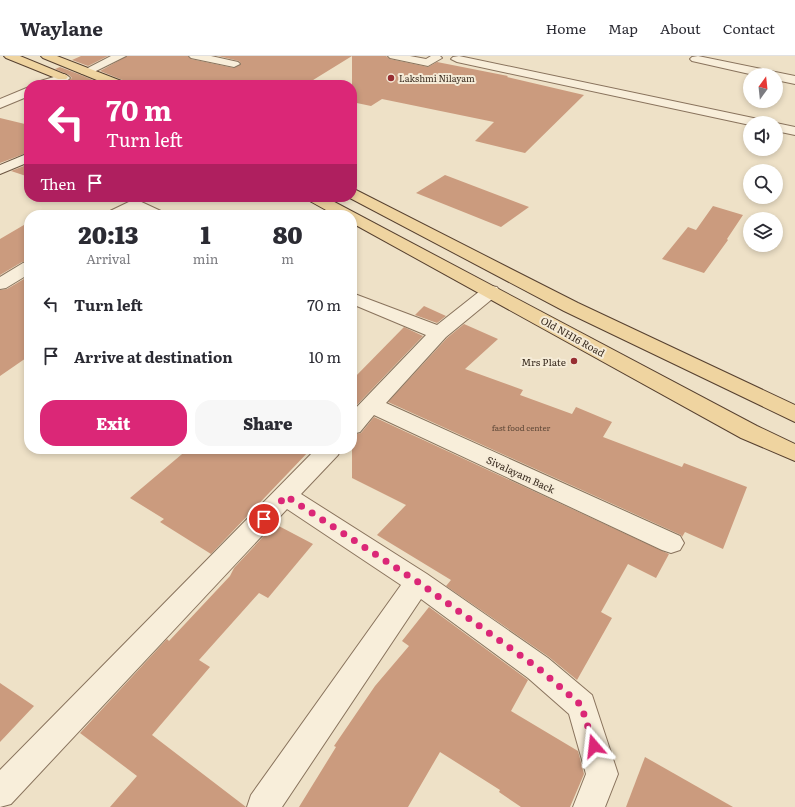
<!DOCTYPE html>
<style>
body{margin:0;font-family:Literata,serif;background:#f7f7f7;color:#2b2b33;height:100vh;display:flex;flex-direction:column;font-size:15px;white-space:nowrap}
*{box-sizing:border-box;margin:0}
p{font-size:13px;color:#7c7c81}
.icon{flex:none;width:22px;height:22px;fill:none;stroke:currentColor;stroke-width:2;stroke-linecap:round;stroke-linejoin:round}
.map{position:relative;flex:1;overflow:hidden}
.side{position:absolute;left:24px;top:154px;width:333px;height:244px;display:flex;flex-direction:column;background:#fff;border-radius:16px;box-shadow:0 2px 6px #0003}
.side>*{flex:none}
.hud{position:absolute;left:24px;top:24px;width:333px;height:122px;border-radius:16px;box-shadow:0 2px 6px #0003;background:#db2777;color:#fff;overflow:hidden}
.needle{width:26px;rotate:15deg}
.fabs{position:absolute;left:743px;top:12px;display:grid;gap:8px}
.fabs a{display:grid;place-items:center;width:40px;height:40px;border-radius:50%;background:#fff;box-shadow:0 2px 6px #0003;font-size:20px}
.pin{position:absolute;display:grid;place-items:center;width:34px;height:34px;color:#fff;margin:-17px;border:2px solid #fff;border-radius:50%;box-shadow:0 1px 4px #0007}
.me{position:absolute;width:44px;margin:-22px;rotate:343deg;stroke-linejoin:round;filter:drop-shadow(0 0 3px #0008)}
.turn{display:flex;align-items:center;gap:14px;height:84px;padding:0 16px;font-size:18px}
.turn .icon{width:52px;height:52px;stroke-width:2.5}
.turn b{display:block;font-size:28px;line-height:34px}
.then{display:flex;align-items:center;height:38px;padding:0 16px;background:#0003;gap:8px;font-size:15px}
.eta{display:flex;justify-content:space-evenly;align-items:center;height:68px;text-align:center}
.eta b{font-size:24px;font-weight:800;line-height:28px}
.cta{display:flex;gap:8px;margin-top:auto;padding:8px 16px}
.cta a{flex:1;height:46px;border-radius:16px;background:#db2777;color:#fff;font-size:16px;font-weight:800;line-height:46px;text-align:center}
.cta a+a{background:#f7f7f7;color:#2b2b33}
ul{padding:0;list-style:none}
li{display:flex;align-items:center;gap:12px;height:52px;padding:0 16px}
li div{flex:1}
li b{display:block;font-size:15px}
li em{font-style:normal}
header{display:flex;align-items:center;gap:24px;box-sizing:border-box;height:56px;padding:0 20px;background:#fff;border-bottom:1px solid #e1e1e2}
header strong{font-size:19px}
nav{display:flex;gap:22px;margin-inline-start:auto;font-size:14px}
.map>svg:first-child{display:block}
.building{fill:#cb9b7e}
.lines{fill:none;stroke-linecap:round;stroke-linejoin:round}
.street-casing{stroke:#89735d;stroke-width:2}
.secondary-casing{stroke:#6b5440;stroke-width:2}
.primary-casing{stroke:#574130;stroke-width:2}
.street{fill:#f8eeda;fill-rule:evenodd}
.secondary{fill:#f8eeda;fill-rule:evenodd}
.primary{fill:#efd4a0;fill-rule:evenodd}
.route{stroke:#db2777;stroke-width:7;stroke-dasharray:0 12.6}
.poi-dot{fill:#972e32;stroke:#f5ebd7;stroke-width:1.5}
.labels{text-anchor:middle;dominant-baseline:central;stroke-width:4;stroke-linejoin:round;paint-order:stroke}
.number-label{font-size:8px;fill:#5e4838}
.far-poi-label{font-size:9px;fill:#3a2c20;stroke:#f5ebd7;text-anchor:start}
.street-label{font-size:10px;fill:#3a2c20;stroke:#f5ebd7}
.poi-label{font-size:10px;fill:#3a2c20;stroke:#f5ebd7;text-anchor:end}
</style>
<header>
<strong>Waylane</strong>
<nav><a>Home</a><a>Map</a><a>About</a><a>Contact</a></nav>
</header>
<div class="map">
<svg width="795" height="751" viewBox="0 0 795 751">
<rect width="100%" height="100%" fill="#eee1c7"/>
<g class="building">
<polygon points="81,0 108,0 88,10 72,4"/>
<polygon points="127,0 188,0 191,3 234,12 241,8 239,5 218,0 386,0 390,3 428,11 437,6 508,20 507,21 584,39 525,97 475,85 494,66 382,43 371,50 352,46 352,0 305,29 127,29 125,25 100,15"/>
<polygon points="60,11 81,19 105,29 61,29 72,22 69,19 55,13"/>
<polygon points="0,62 29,69 29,96 0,107"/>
<polygon points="29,108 29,121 11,115"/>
<polygon points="445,119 529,151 501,171 416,137"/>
<polygon points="713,150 743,159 727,183 728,184 704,217 662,203 688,171 696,174"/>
<polygon points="29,166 29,205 22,206 0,219 0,183"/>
<polygon points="29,220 29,300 0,320 0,234 7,233"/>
<polygon points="424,250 446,260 437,267 415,259"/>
<polygon points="464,268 498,283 465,313 523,334 520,339 572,358 576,351 612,366 603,381 682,411 684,407 747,431 723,493 685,476 682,481 681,479 388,346 447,282"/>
<polygon points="404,271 423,280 352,354 352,324"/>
<polygon points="374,361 669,498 656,522 628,508 601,556 612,562 577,624 549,601 446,530 451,524 377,479 406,449 352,422 352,379 361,377"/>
<polygon points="188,393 311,393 211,498 160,466 164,463 130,442"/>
<polygon points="275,468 313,488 268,542 259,537 199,604 210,611 152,679 246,751 110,751 137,720 80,677 167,583 169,585 230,520 234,512"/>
<polygon points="429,551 528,624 511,655 578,695 584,718 570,751 521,751 499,736 500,734 440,696 408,751 299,751 336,691 334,690 375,630 409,590 402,585"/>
<polygon points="0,627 34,650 0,686"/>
<polygon points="645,701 733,751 626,751"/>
</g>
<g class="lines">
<defs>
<g id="street">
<polygon points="111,0 126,0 90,18 82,18 80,16"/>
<polygon points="189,0 211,0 238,6 240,8 234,11 191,2"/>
<polygon points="388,0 410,0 426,3 431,0 440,0 442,2 428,10 390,2"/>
<polygon points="459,0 758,63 765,67 750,67 750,69 457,6 451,3 453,1"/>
<polygon points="698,0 795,20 795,28 776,24 776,19 754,19 692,5 690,3 692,1"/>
<path d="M64,18L68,20L70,22C63,31 45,29 35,29L37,26Z"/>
<polygon points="29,31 29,40 0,52 0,43"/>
<polygon points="776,67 795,71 795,79 776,75"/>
<polygon points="135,143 163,156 165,159 145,159 135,154 126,159 106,159 108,156"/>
<polygon points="29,206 29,218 6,232 0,233 0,221 23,207"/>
<polygon points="491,230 497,231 500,235 497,239 446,281 386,347 680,480 684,487 680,494 671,497 662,494 374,359 360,376 352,378 352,356 426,279 352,248 352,237 437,269 485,231"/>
<polygon points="316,393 341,393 338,399 301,438 427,518 548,602 592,639 618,718 605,751 573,751 586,718 569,658 528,622 421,543 282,751 247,751 251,739 401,529 287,453 11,748 0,751 0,714"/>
</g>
<polygon id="secondary" points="29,97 29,106 0,118 0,109"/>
<g id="primary">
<polygon points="4,0 20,0 66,19 68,21 66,23 58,23 6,2"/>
<polygon points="41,0 57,0 124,26 126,29 109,29 43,2"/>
<polygon points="352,132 578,247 795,349 795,366 564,255 348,141 352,141"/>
<polygon points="305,141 325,141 757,370 795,388 795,405 741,382 352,167 352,159 335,159 308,144"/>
</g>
</defs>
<use href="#street" class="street-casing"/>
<use href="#secondary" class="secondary-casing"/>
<use href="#primary" class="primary-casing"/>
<use href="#street" class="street"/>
<use href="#secondary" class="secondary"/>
<use href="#primary" class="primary"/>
</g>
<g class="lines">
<polyline class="route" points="264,463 286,440 418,526 538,612 581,649 594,690"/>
</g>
<g class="poi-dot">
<circle cx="391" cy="22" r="4"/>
<circle cx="574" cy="305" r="4"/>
</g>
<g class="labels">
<g class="number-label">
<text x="521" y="371">fast food center</text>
</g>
<g class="far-poi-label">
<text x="399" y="22">Lakshmi Nilayam</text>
</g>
<g class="street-label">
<text transform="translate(573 280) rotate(29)">Old NH16 Road</text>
<text transform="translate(521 418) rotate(25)">Sivalayam Back</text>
</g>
<g class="poi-label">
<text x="566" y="305">Mrs Plate</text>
</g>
</g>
</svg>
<div class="fabs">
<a><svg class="needle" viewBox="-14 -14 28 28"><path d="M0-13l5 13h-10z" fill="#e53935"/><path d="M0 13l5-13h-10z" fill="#7c7c81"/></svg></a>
<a><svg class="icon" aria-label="sound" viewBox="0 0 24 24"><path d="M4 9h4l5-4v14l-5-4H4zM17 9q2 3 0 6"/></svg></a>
<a><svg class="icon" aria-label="search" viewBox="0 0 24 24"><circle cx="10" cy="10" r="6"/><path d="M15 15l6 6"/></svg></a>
<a><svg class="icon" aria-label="layers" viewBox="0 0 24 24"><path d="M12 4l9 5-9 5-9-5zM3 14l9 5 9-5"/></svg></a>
</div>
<div class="pin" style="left:264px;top:463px;background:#d93025"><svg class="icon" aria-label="arrive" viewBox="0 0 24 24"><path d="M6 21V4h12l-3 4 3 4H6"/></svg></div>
<svg class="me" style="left:594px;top:690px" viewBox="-20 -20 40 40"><path d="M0-17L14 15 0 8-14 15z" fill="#db2777" stroke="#fff" stroke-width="4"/></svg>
<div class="hud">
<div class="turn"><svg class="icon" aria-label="left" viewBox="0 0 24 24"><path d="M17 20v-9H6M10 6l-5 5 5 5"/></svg><div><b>70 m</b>Turn left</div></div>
<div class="then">Then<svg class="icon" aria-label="arrive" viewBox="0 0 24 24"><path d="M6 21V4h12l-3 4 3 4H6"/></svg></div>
</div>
<section class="side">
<div class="eta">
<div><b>20:13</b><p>Arrival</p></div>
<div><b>1</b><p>min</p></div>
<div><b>80</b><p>m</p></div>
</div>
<ul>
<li><svg class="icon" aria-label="left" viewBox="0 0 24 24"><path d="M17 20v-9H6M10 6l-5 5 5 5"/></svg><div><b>Turn left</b></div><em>70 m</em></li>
<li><svg class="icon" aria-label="arrive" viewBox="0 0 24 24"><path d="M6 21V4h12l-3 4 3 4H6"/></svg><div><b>Arrive at destination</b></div><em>10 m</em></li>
</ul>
<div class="cta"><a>Exit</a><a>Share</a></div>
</section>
</div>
